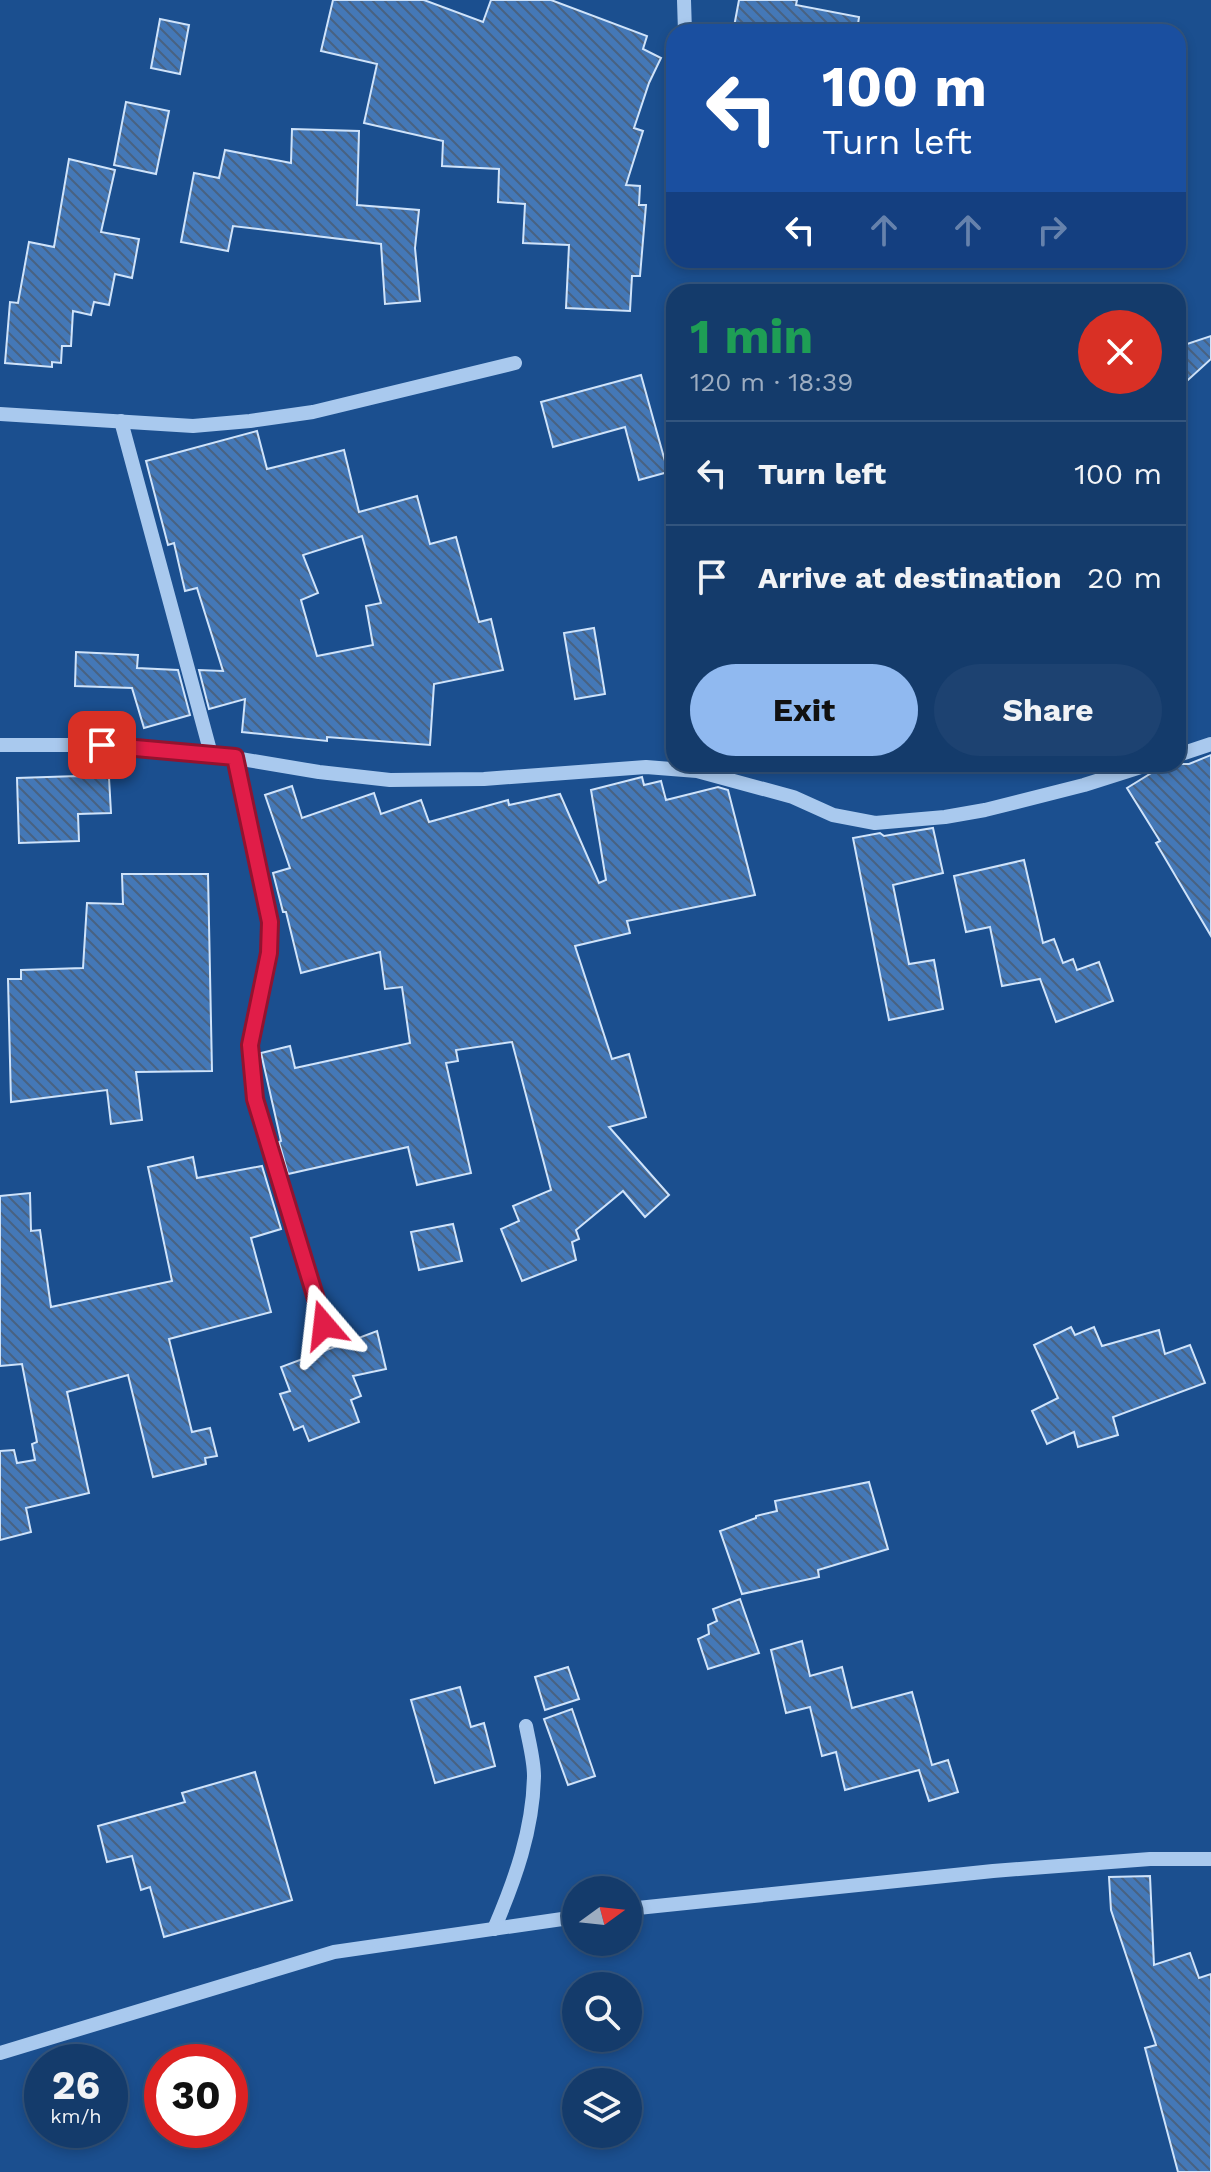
<!DOCTYPE html>
<meta charset="utf-8">
<style>
body{margin:0;font-family:"Work Sans",sans-serif;background:#1d4271;color:#f1f3f6;height:100vh;display:flex;flex-direction:column;font-size:30px;white-space:nowrap}
*{box-sizing:border-box;margin:0}
p{font-size:26px;color:#9dadc1}
.icon{flex:none;width:44px;height:44px;fill:none;stroke:currentColor;stroke-width:2;stroke-linecap:round;stroke-linejoin:round}
.map{position:relative;flex:1;overflow:hidden}
.panel{position:absolute;left:666px;top:284px;width:520px;height:488px;display:flex;flex-direction:column;background:#143b6b;border-radius:24px;box-shadow:0 4px 12px #0003,0 0 0 2px #33557e}
.panel>*{flex:none}
.hud{position:absolute;left:666px;top:24px;width:520px;height:244px;border-radius:24px;box-shadow:0 4px 12px #0003,0 0 0 2px #33557e;background:#1a4fa0;color:#fff;overflow:hidden}
.needle{width:52px;rotate:75deg}
.fabs{position:absolute;left:562px;top:1876px;display:grid;gap:16px}
.fabs a{display:grid;place-items:center;width:80px;height:80px;border-radius:50%;background:#143b6b;box-shadow:0 4px 12px #0003,0 0 0 2px #33557e;font-size:40px}
.speed{position:absolute;left:24px;top:2044px;display:flex;gap:16px;font-size:40px;font-weight:700;text-align:center}
.speed>*{display:grid;place-content:center;width:104px;height:104px;border-radius:50%;background:#143b6b;box-shadow:0 4px 12px #0003,0 0 0 2px #33557e;line-height:1}
.speed small{font-size:20px;font-weight:400}
.speed .limit{border:12px solid #d22;background:#fff;color:#111}
.pin{position:absolute;display:grid;place-items:center;width:68px;height:68px;color:#fff;margin:-34px;border-radius:16px;box-shadow:0 4px 12px #0006}
.me{position:absolute;width:88px;margin:-44px;rotate:343deg;stroke-linejoin:round;filter:drop-shadow(0 0 6px #0008)}
.turn{display:flex;align-items:center;gap:28px;height:168px;padding:0 24px;font-size:36px}
.turn .icon{width:104px;height:104px;stroke-width:2.5}
.turn b{display:block;font-size:56px;line-height:68px}
.lanes{display:flex;align-items:center;height:76px;padding:0 24px;background:#0003;justify-content:center;gap:40px;direction:ltr}
.lanes .off{opacity:.35}
.round{display:grid;place-items:center;flex:none;width:84px;height:84px;border-radius:42px;background:#1d4271}
.headline{display:flex;align-items:center;justify-content:space-between;height:136px;padding:0 24px}
h1{font-size:48px;font-weight:700;line-height:60px;color:#1e9e55}
.button{display:flex;gap:16px;margin-top:auto;padding:16px 24px}
.button a{flex:1;height:92px;border-radius:48px;background:#90b9f0;color:#111;font-size:32px;font-weight:700;line-height:92px;text-align:center}
.button a+a{background:#1d4271;color:#f1f3f6}
ul{padding:0;list-style:none}
li{display:flex;align-items:center;gap:24px;height:104px;padding:0 24px;border-top:2px solid #33557e}
li div{flex:1}
li b{display:block;font-size:30px}
li em{font-style:normal}
.map>svg:first-child{display:block}
.building{fill:url(#building-back-hatch);stroke:#cfe3fa;stroke-width:2;fill-rule:evenodd}
.lines{fill:none;stroke-linecap:round;stroke-linejoin:round}
.minor{stroke:#a9c9ee;stroke-width:14}
.route-casing{stroke:#92132f;stroke-width:20}
.route{stroke:#e11d48;stroke-width:14}
</style>
<div class="map">
<svg width="1211" height="2172" viewBox="0 0 1211 2172">
<defs>
<pattern id="building-back-hatch" width="6" height="6" patternUnits="userSpaceOnUse" patternTransform="scale(2)"><rect width="6" height="6" fill="#4478b7"/><path d="M-1 5l2 2M0 0l6 6M5-1l2 2" fill="none" stroke="#486282"/></pattern>
</defs>
<rect width="100%" height="100%" fill="#1b4f8f"/>
<g class="building">
<polygon points="333,0 424,0 483,22 491,0 551,0 647,36 643,49 661,58 649,83 634,128 643,131 626,185 640,186 639,205 646,205 640,276 632,276 630,311 566,308 569,245 523,243 525,204 498,202 499,169 442,166 443,141 364,123 377,64 321,51"/>
<polygon points="739,0 797,0 796,5 859,17 857,32 733,32"/>
<polygon points="160,19 189,25 180,74 151,68"/>
<polygon points="126,102 169,111 156,174 114,165"/>
<polygon points="292,129 359,131 357,205 419,210 415,248 420,301 385,304 381,244 233,226 228,251 181,242 194,173 219,178 225,150 291,163"/>
<polygon points="69,159 115,170 101,232 139,239 132,278 115,274 109,305 94,302 91,315 73,311 71,346 62,346 61,363 52,362 52,367 5,363 10,302 18,303 29,242 54,247"/>
<polygon points="1211,336 1211,359 1178,389 1178,347"/>
<polygon points="641,375 668,472 639,480 625,427 553,447 541,402"/>
<path d="M257,431L267,469L344,450L359,512L417,496L430,544L456,537L479,622L491,619L503,670L434,684L430,745L327,737V741L242,732L245,699L209,709L199,670L223,671L197,588L185,591L174,543L168,545L146,461ZM362,536L381,603L366,606L373,645L317,656L301,600L318,593L303,555Z"/>
<polygon points="594,628 605,694 575,699 564,633"/>
<polygon points="76,652 138,655 137,668 178,670 190,715 144,728 132,688 75,686"/>
<polygon points="1211,755 1211,936 1156,843 1160,841 1127,788 1166,764 1189,764"/>
<polygon points="78,776 109,778 111,813 78,814 79,841 19,843 17,778"/>
<polygon points="642,777 644,785 661,781 666,800 718,787 728,790 755,895 627,921 630,933 575,946 612,1059 629,1054 646,1117 609,1127 669,1195 645,1217 623,1191 576,1230 579,1239 572,1242 576,1260 522,1281 501,1229 519,1221 513,1206 551,1190 512,1042 456,1050 458,1061 446,1063 471,1173 417,1185 408,1147 288,1174 279,1142 281,1141 261,1053 290,1046 295,1068 410,1043 402,987 385,989 380,952 301,973 286,912 283,912 273,873 290,868 265,795 292,786 302,818 374,793 381,814 421,800 429,822 508,800 509,805 560,794 599,883 606,880 591,790"/>
<polygon points="933,828 943,873 893,885 909,964 934,960 943,1009 889,1020 853,838 880,833 884,836"/>
<polygon points="1024,860 1043,943 1054,939 1063,963 1073,959 1077,970 1099,962 1113,1001 1056,1022 1040,979 1002,986 990,927 966,932 954,876"/>
<polygon points="122,874 208,874 212,1071 136,1072 142,1120 111,1124 107,1090 11,1102 8,979 21,979 21,970 83,968 87,903 123,904"/>
<polygon points="193,1157 197,1178 262,1166 281,1229 251,1238 271,1312 169,1339 192,1432 210,1428 217,1456 205,1458 206,1464 153,1477 128,1375 67,1392 89,1493 26,1508 31,1532 0,1540 0,1451 14,1450 17,1463 35,1460 32,1444 37,1442 22,1364 0,1366 0,1196 30,1193 31,1231 40,1230 51,1307 172,1281 148,1167"/>
<polygon points="453,1224 462,1261 419,1270 411,1232"/>
<polygon points="1071,1327 1075,1335 1094,1327 1102,1346 1159,1330 1165,1354 1190,1345 1205,1383 1113,1417 1118,1435 1078,1447 1074,1432 1047,1444 1032,1411 1058,1398 1034,1345"/>
<polygon points="377,1331 386,1369 353,1376 361,1396 351,1400 359,1422 309,1441 303,1426 294,1430 280,1394 290,1391 281,1367"/>
<polygon points="869,1482 888,1549 818,1570 819,1577 742,1594 720,1531 756,1518 756,1516 777,1511 775,1501"/>
<polygon points="740,1599 759,1653 708,1669 698,1639 709,1634 708,1625 717,1621 713,1609"/>
<polygon points="802,1641 810,1676 842,1667 852,1708 912,1692 932,1765 948,1760 958,1792 929,1801 919,1770 845,1790 836,1752 822,1756 810,1707 786,1713 771,1650"/>
<polygon points="568,1667 579,1699 545,1710 535,1677"/>
<polygon points="460,1687 471,1727 484,1723 495,1766 435,1783 411,1700"/>
<polygon points="572,1709 595,1776 568,1785 544,1719"/>
<polygon points="255,1772 292,1900 164,1937 150,1887 141,1890 132,1856 107,1862 98,1826 185,1802 182,1793"/>
<polygon points="1150,1876 1154,1965 1190,1953 1199,1978 1211,1974 1211,2172 1178,2172 1145,2048 1156,2045 1111,1910 1109,1877"/>
</g>
<g class="lines">
<g class="minor">
<polyline points="684,0 685,32"/>
<polyline points="0,414 193,426 250,421 313,412 515,363"/>
<polyline points="121,421 211,754"/>
<polyline points="0,745 102,745 211,754 319,772 390,780 484,779 646,767 697,771 793,797 833,815 875,823 945,817 985,810 1084,785 1150,764"/>
<polyline points="1178,755 1211,744"/>
<polyline points="235,757 270,922 269,953 250,1045 255,1099 324,1325"/>
<polyline points="628,1909 993,1871 1150,1859 1211,1859"/>
<path d="M494,1929C515,1880 533,1830 534,1776C534,1760 529,1742 526,1726"/>
<polyline points="0,2053 334,1952 576,1917"/>
</g>
</g>
<g class="lines">
<defs>
<polyline id="route" points="102,745 235,757 270,922 269,953 250,1045 255,1099 324,1325"/>
</defs>
<use href="#route" class="route-casing"/>
<use href="#route" class="route"/>
</g>
</svg>
<div class="fabs">
<a><svg class="needle" viewBox="-14 -14 28 28"><path d="M0-13l5 13h-10z" fill="#e53935"/><path d="M0 13l5-13h-10z" fill="#9dadc1"/></svg></a>
<a><svg class="icon" aria-label="search" viewBox="0 0 24 24"><circle cx="10" cy="10" r="6"/><path d="M15 15l6 6"/></svg></a>
<a><svg class="icon" aria-label="layers" viewBox="0 0 24 24"><path d="M12 4l9 5-9 5-9-5zM3 14l9 5 9-5"/></svg></a>
</div>
<div class="speed"><div>26<small>km/h</small></div><div class="limit">30</div></div>
<div class="pin" style="left:102px;top:745px;background:#d93025"><svg class="icon" aria-label="arrive" viewBox="0 0 24 24"><path d="M6 21V4h12l-3 4 3 4H6"/></svg></div>
<svg class="me" style="left:324px;top:1325px" viewBox="-20 -20 40 40"><path d="M0-17L14 15 0 8-14 15z" fill="#e11d48" stroke="#fff" stroke-width="4"/></svg>
<div class="hud">
<div class="turn"><svg class="icon" aria-label="left" viewBox="0 0 24 24"><path d="M17 20v-9H6M10 6l-5 5 5 5"/></svg><div><b>100 m</b>Turn left</div></div>
<div class="lanes"><svg class="icon" aria-label="left" viewBox="0 0 24 24"><path d="M17 20v-9H6M10 6l-5 5 5 5"/></svg><svg class="icon off" aria-label="ahead" viewBox="0 0 24 24"><path d="M12 20V5M6 11l6-6 6 6"/></svg><svg class="icon off" aria-label="ahead" viewBox="0 0 24 24"><path d="M12 20V5M6 11l6-6 6 6"/></svg><svg class="icon off" aria-label="right" viewBox="0 0 24 24"><path d="M7 20v-9h11M14 6l5 5-5 5"/></svg></div>
</div>
<section class="panel">
<div class="headline"><div><h1>1 min</h1><p>120 m · 18:39</p></div><a class="round" style="background:#d93025;color:#fff"><svg class="icon" aria-label="close" viewBox="0 0 24 24"><path d="M6 6l12 12M18 6L6 18"/></svg></a></div>
<ul>
<li><svg class="icon" aria-label="left" viewBox="0 0 24 24"><path d="M17 20v-9H6M10 6l-5 5 5 5"/></svg><div><b>Turn left</b></div><em>100 m</em></li>
<li><svg class="icon" aria-label="arrive" viewBox="0 0 24 24"><path d="M6 21V4h12l-3 4 3 4H6"/></svg><div><b>Arrive at destination</b></div><em>20 m</em></li>
</ul>
<div class="button"><a>Exit</a><a>Share</a></div>
</section>
</div>
